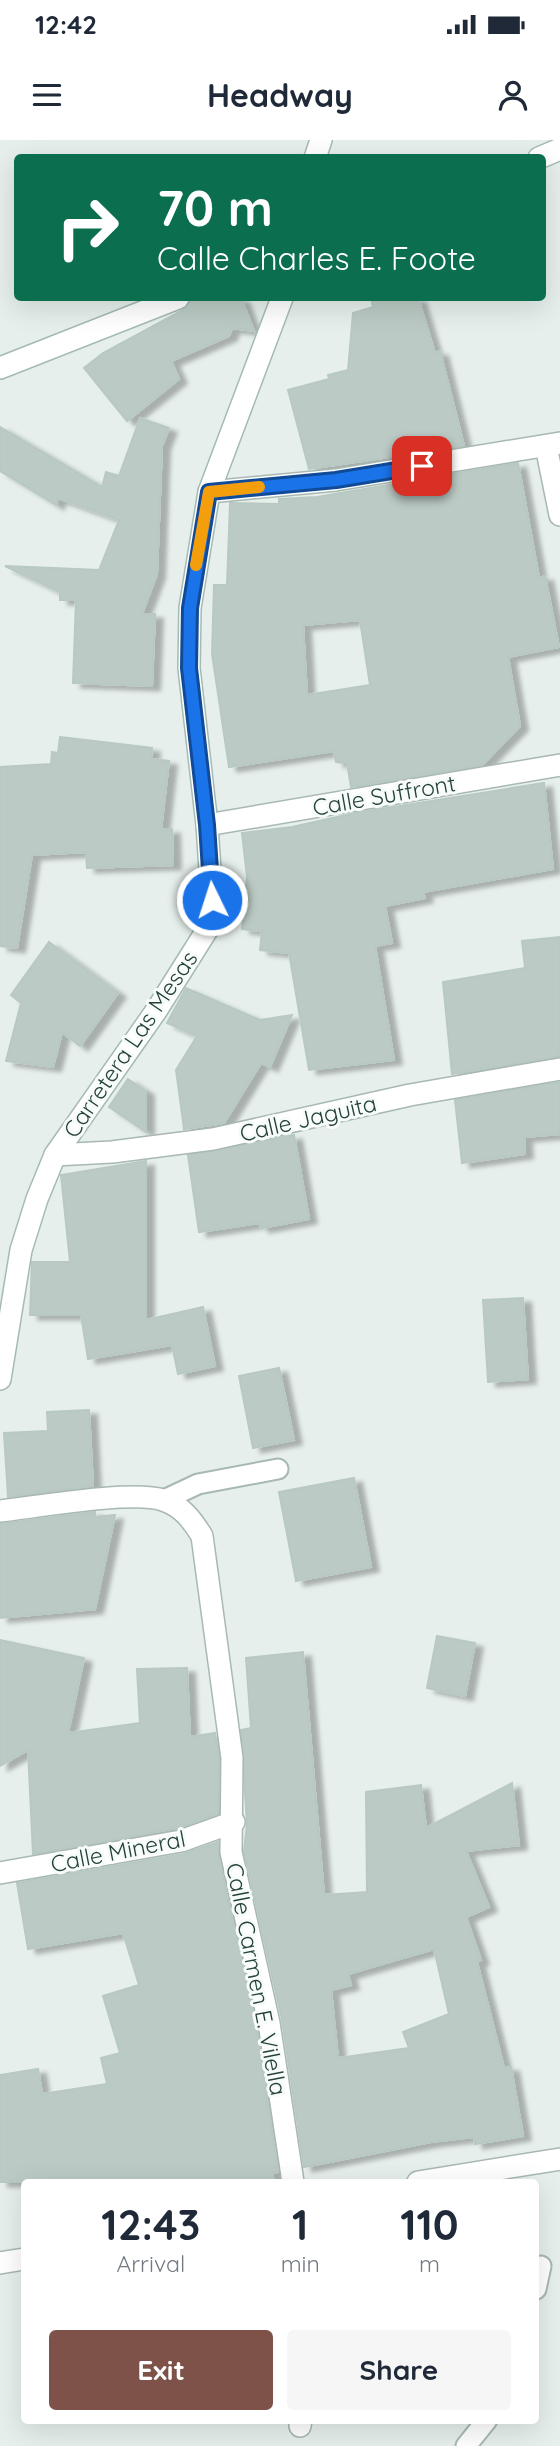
<!DOCTYPE html>
<style>
body{margin:0;font-family:Quicksand,sans-serif;background:#f6f6f7;color:#1f2937;height:100vh;display:flex;flex-direction:column;font-size:26px;white-space:nowrap}
*{box-sizing:border-box;margin:0}
p{font-size:23px;color:#747a83}
.icon{flex:none;width:38px;height:38px;fill:none;stroke:currentColor;stroke-width:2;stroke-linecap:round;stroke-linejoin:round}
.map{position:relative;flex:1;overflow:hidden}
.sheet{position:absolute;left:21px;top:2039px;width:518px;height:245px;display:flex;flex-direction:column;background:#fff;border-radius:7px;box-shadow:0 7px 28px #0002}
.sheet>*{flex:none}
.guide{position:absolute;left:14px;top:14px;width:532px;height:147px;border-radius:7px;box-shadow:0 7px 28px #0002;background:#0b6e4f;color:#fff;overflow:hidden}
.pin{position:absolute;display:grid;place-items:center;width:60px;height:60px;color:#fff;margin:-30px;border-radius:14px;box-shadow:0 4px 10px #0006}
.me{position:absolute;width:77px;margin:-38px;rotate:356deg;stroke-linejoin:round;filter:drop-shadow(0 0 5px #0008)}
.turn{display:flex;align-items:center;gap:24px;height:147px;padding:0 28px;font-size:32px}
.turn .icon{width:91px;height:91px;stroke-width:2.5}
.turn b{display:block;font-size:49px;line-height:60px}
.eta{display:flex;justify-content:space-evenly;align-items:center;height:119px;text-align:center}
.eta b{font-size:42px;font-weight:700;line-height:49px}
.button{display:flex;gap:14px;margin-top:auto;padding:14px 28px}
.button a{flex:1;height:80px;border-radius:7px;background:#7f5249;color:#fff;font-size:28px;font-weight:700;line-height:80px;text-align:center}
.button a+a{background:#f6f6f7;color:#1f2937}
.status{display:flex;justify-content:space-between;align-items:center;height:49px;padding:0 35px;background:#fff;direction:ltr}
.status svg{height:19px;fill:currentColor}
header{display:flex;justify-content:space-between;align-items:center;height:91px;padding:0 28px;background:#fff;font-size:32px;font-weight:700}
.map>svg:first-child{display:block}
.building{fill:#bbcac4;stroke:#b8c9c2;stroke-width:2;fill-rule:evenodd;filter:url(#shadow)}
.lines{fill:none;stroke-linecap:round;stroke-linejoin:round}
.lane-casing{stroke:#a8b8b2;stroke-width:23}
.street-casing{stroke:#a8b8b2;stroke-width:24}
.secondary-casing{stroke:#a4bbb3;stroke-width:24}
.lane{stroke:#fff;stroke-width:19}
.street{stroke:#fff;stroke-width:21}
.secondary{stroke:#fff;stroke-width:21}
.route-casing{stroke:#114b97;stroke-width:18}
.route{stroke:#1a73e8;stroke-width:12}
.slow{stroke:#f59e0b;stroke-width:12}
.labels{text-anchor:middle;dominant-baseline:central;stroke-width:6;stroke-linejoin:round;paint-order:stroke}
.street-label{font-size:23px;fill:#24423a;stroke:#f7fbf9}
</style>
<div class="status"><b>12:42</b><svg viewBox="0 0 49 12"><path d="M0 12V9h3v3zM5 12V6h3v6zM10 12V3h3v9zM15 12V0h3v12zM26 1h20v11H26zM47 4h2v5h-2z"/></svg></div>
<header><svg class="icon" aria-label="menu" viewBox="0 0 24 24"><path d="M4 6h16M4 12h16M4 18h16"/></svg>Headway<svg class="icon" aria-label="person" viewBox="0 0 24 24"><circle cx="12" cy="8" r="4"/><path d="M4 21q1-7 8-7t8 7"/></svg></header>
<div class="map">
<svg width="560" height="2306" viewBox="0 0 560 2306">
<defs>
<filter id="shadow"><feDropShadow dx="8" dy="4.5" stdDeviation="2" flood-color="#0004"/></filter>
</defs>
<rect width="100%" height="100%" fill="#e6efeb"/>
<g class="building">
<polygon points="191,158 241,158 254,191 232,188 229,196 171,221 179,239 127,281 84,228 103,213 183,170"/>
<polygon points="371,158 418,158 435,213 440,211 464,306 309,329 288,250 329,239 328,235 348,230 353,173 373,167"/>
<polygon points="140,278 169,288 162,306 157,434 142,474 155,474 152,546 73,543 76,460 60,460 60,452 5,426 99,430 119,380 58,358 56,365 0,331 0,287 102,347 106,332 119,336"/>
<path d="M518,323L539,438L545,436L559,507L508,517L520,586L482,625L351,647L347,623L336,622L334,611L229,627L212,514L214,445H227L230,363L279,364V359L317,357ZM360,480L370,545L307,555L303,485Z"/>
<polygon points="60,597 152,608 151,619 169,621 161,690 172,689 173,725 87,728 86,712 32,715 17,808 0,806 0,627 51,624 52,612 58,613"/>
<polygon points="544,643 553,729 423,752 425,758 385,766 392,803 375,806 394,920 309,930 289,813 260,810 262,791 242,789 247,737 242,693 292,687 355,673"/>
<polygon points="560,797 560,916 452,934 443,842 525,828 522,801"/>
<polygon points="49,802 118,853 80,906 62,892 53,927 6,921 21,863 11,855"/>
<polygon points="186,848 260,880 292,875 270,927 261,923 224,983 184,989 176,930 197,896 167,883"/>
<polygon points="128,939 146,951 146,992 109,967"/>
<polygon points="560,942 560,994 524,997 525,1014 462,1023 455,960"/>
<polygon points="294,995 309,1079 261,1088 260,1083 199,1092 188,1015"/>
<polygon points="146,1021 146,1180 203,1167 215,1226 178,1234 172,1205 88,1219 81,1175 30,1175 32,1122 70,1122 61,1035"/>
<polygon points="523,1158 528,1239 488,1242 483,1160"/>
<polygon points="279,1228 294,1300 253,1308 239,1236"/>
<polygon points="89,1270 93,1346 8,1357 4,1293 48,1291 47,1272"/>
<polygon points="354,1338 371,1427 296,1441 279,1352"/>
<polygon points="95,1372 95,1377 115,1375 95,1469 0,1478 0,1384"/>
<polygon points="437,1496 475,1503 465,1556 427,1548"/>
<polygon points="0,1500 84,1518 68,1593 140,1583 137,1529 187,1528 190,1597 215,1593 219,1619 218,1674 178,1688 33,1714 28,1610 0,1626"/>
<path d="M303,1512L324,1755L367,1752L366,1652L421,1645L426,1688L512,1643L519,1705L466,1711L489,1767L466,1777L481,1820L477,1822L504,1928L511,1927L523,1996L475,2004L474,1997L431,2002L304,2027L282,1880L244,1711L247,1684L241,1590L251,1588L246,1518ZM434,1809L449,1874L403,1892L409,1908L338,1918L331,1850L351,1845L348,1834Z"/>
<polygon points="218,1702 218,1715 256,1885 278,2032 272,2033 274,2042 0,2042 0,1935 38,1929 42,1954 107,1944 101,1918 120,1913 103,1856 139,1845 123,1793 28,1809 17,1743 183,1714"/>
</g>
<g class="lines">
<defs>
<g id="lane">
<polyline points="164,1360 198,1344 278,1329"/>
<polyline points="536,2149 541,2126"/>
<polyline points="466,2306 487,2280"/>
</g>
<g id="street">
<polyline points="315,18 321,0"/>
<polyline points="546,306 560,375"/>
<polyline points="209,352 336,340 560,303"/>
<polyline points="207,685 560,625"/>
<polyline points="55,1015 112,1012 213,999 410,955 560,929"/>
<path d="M0,1371C36,1367 133,1350 163,1360C182,1366 192,1380 202,1396L232,1618L231,1712L269,1883L293,2042"/>
<polyline points="0,1733 181,1701 234,1682"/>
<polyline points="418,2042 560,2019"/>
<polyline points="0,2123 24,2119"/>
<polyline points="300,2286 301,2280"/>
</g>
<g id="secondary">
<polyline points="539,18 560,9"/>
<polyline points="0,228 178,158"/>
<polyline points="0,1239 21,1110 37,1059 55,1015 156,871 207,790 212,760 207,685 189,528 190,468 209,352 282,158"/>
</g>
</defs>
<use href="#lane" class="lane-casing"/>
<use href="#street" class="street-casing"/>
<use href="#secondary" class="secondary-casing"/>
<use href="#lane" class="lane"/>
<use href="#street" class="street"/>
<use href="#secondary" class="secondary"/>
</g>
<g class="lines">
<defs>
<polyline id="route" points="212,760 207,685 189,528 190,468 209,352 336,340 422,326"/>
</defs>
<use href="#route" class="route-casing"/>
<use href="#route" class="route"/>
<polyline class="slow" points="196,425 209,352 259,347"/>
</g>
<g class="labels">
<g class="street-label">
<text transform="translate(384 655) rotate(-10)">Calle Suffront</text>
<text transform="translate(130 904) rotate(-56)">Carretera Las Mesas</text>
<text transform="translate(308 978) rotate(-13)">Calle Jaguita</text>
<text transform="translate(118 1711) rotate(-11)">Calle Mineral</text>
<text transform="translate(257 1839) rotate(79)">Calle Carmen E. Vilella</text>
</g>
</g>
</svg>
<div class="pin" style="left:422px;top:326px;background:#d93025"><svg class="icon" aria-label="arrive" viewBox="0 0 24 24"><path d="M6 21V4h12l-3 4 3 4H6"/></svg></div>
<svg class="me" style="left:212px;top:760px" viewBox="-20 -20 40 40"><circle r="17" fill="#1a73e8" stroke="#fff" stroke-width="3"/><path d="M0-11L8 9 0 5-8 9z" fill="#fff"/></svg>
<div class="guide">
<div class="turn"><svg class="icon" aria-label="right" viewBox="0 0 24 24"><path d="M7 20v-9h11M14 6l5 5-5 5"/></svg><div><b>70 m</b>Calle Charles E. Foote</div></div>
</div>
<section class="sheet">
<div class="eta">
<div><b>12:43</b><p>Arrival</p></div>
<div><b>1</b><p>min</p></div>
<div><b>110</b><p>m</p></div>
</div>
<div class="button"><a>Exit</a><a>Share</a></div>
</section>
</div>
